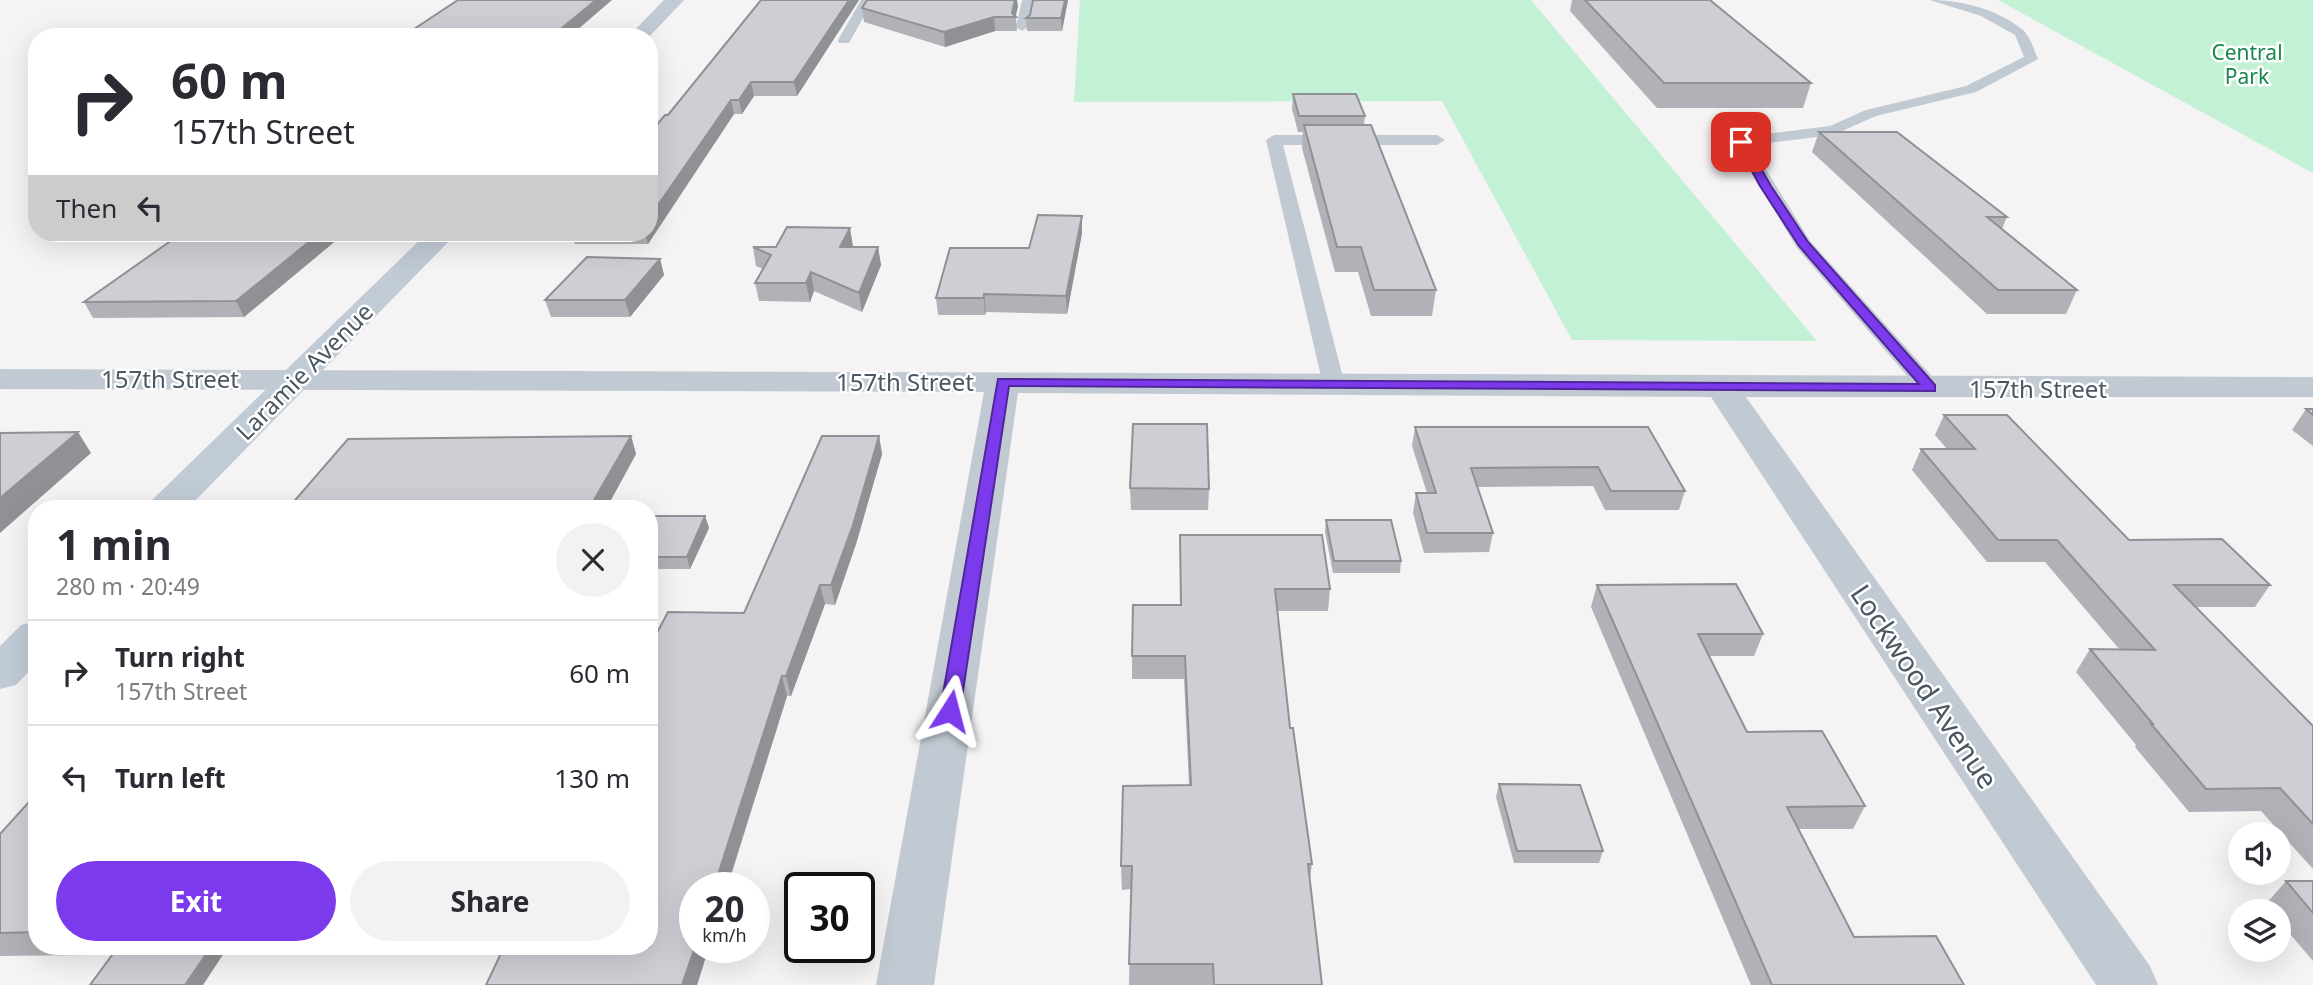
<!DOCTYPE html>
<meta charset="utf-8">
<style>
body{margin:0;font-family:"Noto Sans",sans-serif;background:#f2f2f3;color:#2b2b33;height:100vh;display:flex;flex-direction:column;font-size:26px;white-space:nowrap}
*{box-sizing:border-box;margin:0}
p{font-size:23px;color:#7c7c81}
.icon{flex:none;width:38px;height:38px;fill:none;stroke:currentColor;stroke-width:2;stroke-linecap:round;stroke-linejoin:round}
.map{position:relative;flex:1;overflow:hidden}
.side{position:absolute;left:28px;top:500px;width:630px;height:455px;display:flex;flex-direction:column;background:#fff;border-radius:28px;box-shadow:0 7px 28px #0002}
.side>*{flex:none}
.top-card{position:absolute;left:28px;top:28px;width:630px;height:214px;border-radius:28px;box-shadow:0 7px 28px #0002;background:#fff;color:#2b2b33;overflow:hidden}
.fabs{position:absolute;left:2228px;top:822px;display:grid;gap:14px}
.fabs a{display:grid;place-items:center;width:63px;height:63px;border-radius:50%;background:#fff;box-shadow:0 7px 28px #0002;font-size:35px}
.speed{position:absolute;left:679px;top:872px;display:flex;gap:14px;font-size:35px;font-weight:700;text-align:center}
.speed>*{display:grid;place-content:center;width:91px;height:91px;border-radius:50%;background:#fff;box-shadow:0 7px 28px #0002;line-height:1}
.speed small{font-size:18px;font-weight:400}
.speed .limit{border:4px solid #111;border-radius:10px;background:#fff;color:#111}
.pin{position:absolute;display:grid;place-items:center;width:60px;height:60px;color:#fff;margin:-30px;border-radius:14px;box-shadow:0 4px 10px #0006}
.me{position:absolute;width:77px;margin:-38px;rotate:9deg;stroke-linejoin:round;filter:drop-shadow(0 0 5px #0008)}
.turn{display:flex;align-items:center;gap:24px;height:147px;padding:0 28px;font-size:32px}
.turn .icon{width:91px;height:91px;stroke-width:2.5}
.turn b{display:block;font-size:49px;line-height:60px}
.then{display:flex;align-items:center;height:66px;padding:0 28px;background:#0003;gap:14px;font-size:26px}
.round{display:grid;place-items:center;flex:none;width:74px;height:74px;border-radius:37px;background:#f2f2f3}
.headline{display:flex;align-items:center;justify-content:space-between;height:119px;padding:0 28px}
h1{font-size:42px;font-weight:700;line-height:52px}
.primary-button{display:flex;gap:14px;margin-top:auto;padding:14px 28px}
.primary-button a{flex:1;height:80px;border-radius:42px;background:#7c3aed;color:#fff;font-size:28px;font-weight:700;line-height:80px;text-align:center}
.primary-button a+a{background:#f2f2f3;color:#2b2b33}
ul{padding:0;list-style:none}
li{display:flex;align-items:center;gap:21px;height:105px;padding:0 28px;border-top:2px solid #e1e1e2}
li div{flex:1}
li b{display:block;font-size:26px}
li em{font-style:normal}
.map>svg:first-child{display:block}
.green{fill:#c3f1d5}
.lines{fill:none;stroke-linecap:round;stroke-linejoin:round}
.lane{fill:#c1cad2;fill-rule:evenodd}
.street{fill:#c1cad2;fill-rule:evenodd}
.secondary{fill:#c1cbd6;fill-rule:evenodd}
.wall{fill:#b0b2b7}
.shaded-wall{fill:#909195}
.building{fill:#cdcfd5;stroke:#909195;stroke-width:2}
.route{fill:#7c3aed;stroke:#51269a;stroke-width:2}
.labels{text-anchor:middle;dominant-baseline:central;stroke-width:5;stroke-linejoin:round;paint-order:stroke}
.far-park-label{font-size:21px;fill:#17864f;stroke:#fff}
.street-label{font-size:24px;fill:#4a5661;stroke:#fff}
.near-street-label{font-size:28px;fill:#4a5661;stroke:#fff}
</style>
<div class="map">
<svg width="2313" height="985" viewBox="0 0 2313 985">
<rect width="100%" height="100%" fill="#f5f3f3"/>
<g class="green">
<polygon points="1080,0 1531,0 1817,341 1572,340 1442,101 1074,102"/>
<polygon points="1998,0 2313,0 2313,173"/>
</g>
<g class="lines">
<g class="lane">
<polygon points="861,0 873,0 849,43 839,43 838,40"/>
<polygon points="1022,0 1034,0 1028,27 1022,31 1016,27"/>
<path d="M1930,0C1961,0 1998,9 2023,30C2030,36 2034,50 2038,59L1976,92L1876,116L1833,135L1751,145L1810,241L1938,383L1941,388L1938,393H1922L1797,248L1733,142L1741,137L1830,126L1866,110L1966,86L2024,57L2015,35L1981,16Z"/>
<polygon points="1274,135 1437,135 1445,140 1437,145 1283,145 1345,385 1342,390 1326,390 1323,385 1266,140"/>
</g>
<polygon class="street" points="0,369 2313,377 2313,397 1746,397 2150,966 2158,985 2096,985 1711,397 1018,393 934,985 876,985 984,392 0,389"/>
<g class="secondary">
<polygon points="664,0 684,0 649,37 628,37"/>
<polygon points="427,233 457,233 187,509 146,509 151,501"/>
<polygon points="37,621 37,663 16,685 0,689 0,646 21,625"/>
</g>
</g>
<g class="wall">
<polygon points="761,0 859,0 797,96 754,96 742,114 734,114 648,244 575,244 571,233 649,233 668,115"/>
<polygon points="1033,0 1068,0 1062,31 1027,31 1026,18 1030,15"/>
<polygon points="1572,0 1710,0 1811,83 1803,108 1657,108 1570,11"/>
<polygon points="1018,6 1016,16 1017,31 995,31 945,47 864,22 862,8"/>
<polygon points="405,35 569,37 405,37"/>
<polygon points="1293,94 1365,116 1364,125 1436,290 1432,316 1371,316 1358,272 1335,272 1302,148 1303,132 1298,132 1292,109"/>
<polygon points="1819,132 2007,217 2002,229 2077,290 2066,314 1987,314 1812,152"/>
<polygon points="182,233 345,233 244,317 93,318 84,302"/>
<polygon points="1082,233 1067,314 986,312 985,315 938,315 936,298 1029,248"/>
<polygon points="853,246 852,247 878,247 881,265 862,312 814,291 810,302 759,301 755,283 763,269 756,266 753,247"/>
<polygon points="660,259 664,275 630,317 551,317 545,300"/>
<polygon points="2306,409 2313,409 2313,446 2292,430"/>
<polygon points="1944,415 2129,540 2270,585 2255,607 2196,607 2313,726 2313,869 2261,811 2189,812 2135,747 2136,745 2076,672 2090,649 2120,650 2045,562 1987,562 1912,470 1921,449 1947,449 1935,435"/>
<polygon points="1415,427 1648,427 1685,491 1679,510 1605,510 1593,486 1478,487 1493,533 1489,552 1424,553 1413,513 1416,493 1427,493 1412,446"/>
<polygon points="631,436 636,454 606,509 291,509 290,506"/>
<polygon points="879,436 882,454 856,544 835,605 825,604 791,696 787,696 697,985 486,985 744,613"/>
<polygon points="1130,488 1209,489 1208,510 1131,510"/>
<polygon points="649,516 705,516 709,528 690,569 649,569"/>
<polygon points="1326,520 1401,561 1400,573 1333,573 1325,532"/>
<polygon points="1180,535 1330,589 1328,611 1277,611 1290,728 1312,864 1310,878 1322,985 1129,985 1131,889 1122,890 1121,866 1189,785 1184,679 1132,679 1132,656 1180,605"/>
<polygon points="1597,585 1763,634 1754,656 1710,656 1747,732 1865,806 1853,829 1798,829 1854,937 1964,985 1751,985 1591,607"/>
<polygon points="1499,784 1603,851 1599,863 1514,863 1496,797"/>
<polygon points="37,793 37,947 95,947 89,955 0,956 0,834"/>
<polygon points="2286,881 2313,881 2313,961 2278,920 2278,912 2272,912 2266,904"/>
</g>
<g class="shaded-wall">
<polygon points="596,0 612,0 569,37 551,37"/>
<polygon points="849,0 859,0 797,96 794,82"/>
<polygon points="1015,0 1017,0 1018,6 1015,17 1012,13"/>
<polygon points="1065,0 1068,0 1062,31 1061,18"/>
<polygon points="994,17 995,31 945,47 944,32"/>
<polygon points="751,82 754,96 742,114 739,100"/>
<polygon points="731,100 734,114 648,244 645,233 649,233 649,218"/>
<polygon points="1082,216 1082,233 1067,314 1066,296"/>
<polygon points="850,228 853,246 843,265 840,247"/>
<polygon points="320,233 345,233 244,317 236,301"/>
<polygon points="878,247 881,265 862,312 859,293"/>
<polygon points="660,259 664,275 630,317 625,300"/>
<polygon points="811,272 814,291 810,302 806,283"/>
<polygon points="984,294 986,312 985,315 984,298"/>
<polygon points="78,432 91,453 0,533 0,498"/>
<polygon points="631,436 636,454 606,509 591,509 590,507"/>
<polygon points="879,436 882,454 856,544 835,605 831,585"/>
<polygon points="705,516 709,528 690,569 687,557"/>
<polygon points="820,585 825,604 791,696 786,676"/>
<polygon points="782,676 787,696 727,887 714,887"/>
<polygon points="82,947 95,947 89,955"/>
<polygon points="211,947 228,947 203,985 185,985"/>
<polygon points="695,947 709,947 697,985 682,985"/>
</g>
<g class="building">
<polygon points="458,0 596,0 551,37 419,37 421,35 405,35"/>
<polygon points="761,0 849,0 794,82 751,82 739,100 731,100 649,218 649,134 665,115 668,115"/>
<polygon points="867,0 1015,0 1012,13 1016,17 994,17 944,32 862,8"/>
<polygon points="1033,0 1065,0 1061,18 1026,18 1030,15"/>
<polygon points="1585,0 1710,0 1811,83 1664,83"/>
<polygon points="1293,94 1356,94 1365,116 1299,116"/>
<polygon points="1304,125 1371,125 1436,290 1374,290 1361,247 1337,247"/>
<polygon points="1819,132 1897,132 2007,217 1987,217 2077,290 1998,290"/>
<polygon points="1038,215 1082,216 1066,296 984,294 984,298 936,298 950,248 1029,248"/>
<polygon points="787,227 850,228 840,247 878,247 859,293 811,272 806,283 755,283 771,255 753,247 776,247"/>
<polygon points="182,233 320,233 236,301 84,302"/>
<polygon points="587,257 660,259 625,300 545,300"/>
<polygon points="2306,409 2313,409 2313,415"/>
<polygon points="1944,415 2007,415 2129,540 2222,539 2270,585 2174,585 2313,726 2313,824 2280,788 2206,789 2151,724 2153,724 2090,649 2155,650 2057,540 1998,540 1921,449 1975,449"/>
<polygon points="1133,424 1207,424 1209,489 1130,488"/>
<polygon points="1415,427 1648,427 1685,491 1611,491 1598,467 1471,468 1493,533 1427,533 1416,493 1436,493"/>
<polygon points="78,432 0,498 0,433"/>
<polygon points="631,436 590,507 457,508 456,509 294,509 297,506 290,506 348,439"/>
<polygon points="822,436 879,436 853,525 831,585 820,585 786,676 782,676 714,887 695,887 695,947 682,985 486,985 504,947 649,947 649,648 668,612 744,613"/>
<polygon points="649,516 705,516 687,557 649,557"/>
<polygon points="1326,520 1391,520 1401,561 1334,561"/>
<polygon points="1180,535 1322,535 1330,589 1275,589 1290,728 1293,728 1312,864 1308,864 1322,985 1214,985 1213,964 1129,964 1132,866 1121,866 1123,786 1191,785 1185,656 1132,656 1133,605 1181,605"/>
<polygon points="1736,584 1763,634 1698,634 1747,732 1822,731 1865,806 1787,807 1854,937 1936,936 1964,985 1772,985 1597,585"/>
<polygon points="1499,784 1580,785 1603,851 1517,851"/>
<polygon points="37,793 37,932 0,933 0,834"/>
<polygon points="2286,881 2313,881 2313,913"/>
<polygon points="118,947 211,947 185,985 90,985"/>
</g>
<polygon class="route" points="1738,139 1746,142 1771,186 1808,242 1935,385 1935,391 1009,386 960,711 957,716 950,718 943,716 940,711 998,379 1919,384 1799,246 1760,186 1736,142"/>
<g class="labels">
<g class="far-park-label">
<text x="2247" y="52">Central<tspan x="2247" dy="24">Park</tspan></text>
</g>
<g class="street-label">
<text transform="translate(304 371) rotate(-45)">Laramie Avenue</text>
<text x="170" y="378">157th Street</text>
<text x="905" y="381">157th Street</text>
<text x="2038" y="388">157th Street</text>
</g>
<g class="near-street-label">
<text transform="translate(1925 686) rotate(56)">Lockwood Avenue</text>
</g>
</g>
</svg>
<div class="fabs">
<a><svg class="icon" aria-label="sound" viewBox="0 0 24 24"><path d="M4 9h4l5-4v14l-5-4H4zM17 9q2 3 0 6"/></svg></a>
<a><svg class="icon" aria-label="layers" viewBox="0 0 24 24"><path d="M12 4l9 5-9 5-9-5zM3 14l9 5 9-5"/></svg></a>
</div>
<div class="speed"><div>20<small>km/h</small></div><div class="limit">30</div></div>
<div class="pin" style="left:1741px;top:142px;background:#d93025"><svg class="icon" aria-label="arrive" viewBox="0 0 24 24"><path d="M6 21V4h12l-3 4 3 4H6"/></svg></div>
<svg class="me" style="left:950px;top:711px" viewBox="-20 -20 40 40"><path d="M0-17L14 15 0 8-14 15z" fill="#7c3aed" stroke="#fff" stroke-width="4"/></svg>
<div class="top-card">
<div class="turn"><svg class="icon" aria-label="right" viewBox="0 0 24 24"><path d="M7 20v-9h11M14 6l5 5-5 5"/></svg><div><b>60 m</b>157th Street</div></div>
<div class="then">Then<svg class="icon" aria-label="left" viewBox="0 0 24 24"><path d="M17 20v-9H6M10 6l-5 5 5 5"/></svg></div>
</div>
<section class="side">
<div class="headline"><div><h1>1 min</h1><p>280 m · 20:49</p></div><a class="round"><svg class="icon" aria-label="close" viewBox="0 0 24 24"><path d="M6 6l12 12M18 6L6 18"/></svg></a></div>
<ul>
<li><svg class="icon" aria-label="right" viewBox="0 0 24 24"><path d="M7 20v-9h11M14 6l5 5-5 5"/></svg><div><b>Turn right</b><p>157th Street</p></div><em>60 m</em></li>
<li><svg class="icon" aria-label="left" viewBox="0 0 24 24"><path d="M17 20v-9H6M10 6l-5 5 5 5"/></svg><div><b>Turn left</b></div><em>130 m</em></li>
</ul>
<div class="primary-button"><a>Exit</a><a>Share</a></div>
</section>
</div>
